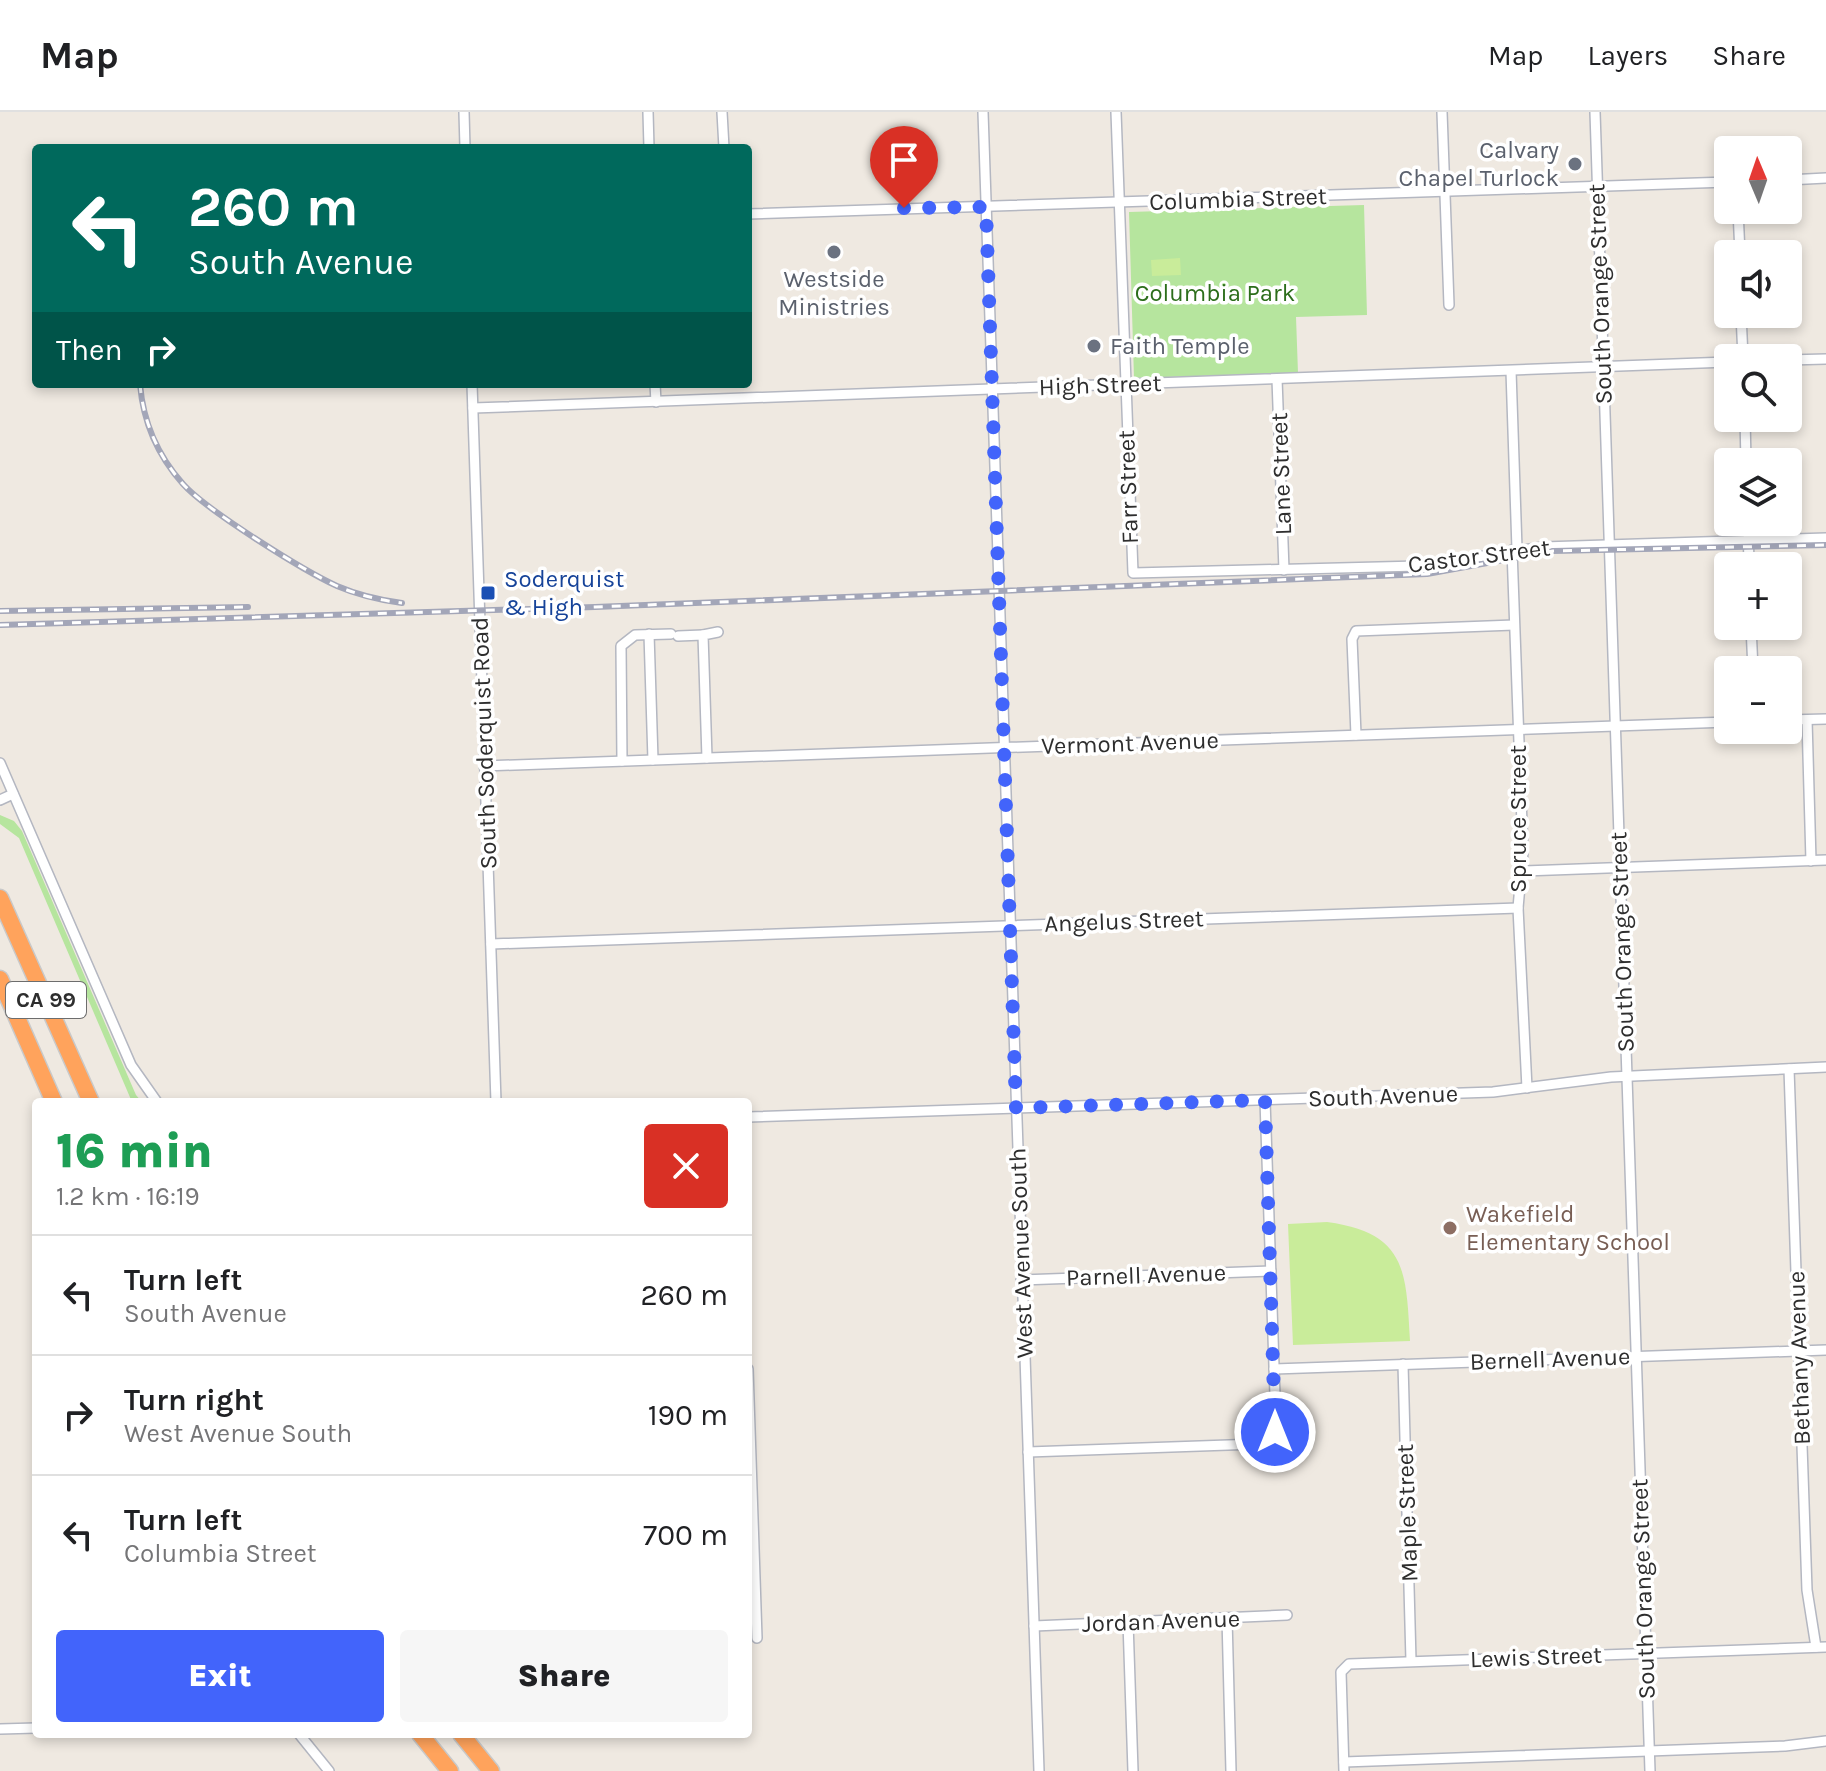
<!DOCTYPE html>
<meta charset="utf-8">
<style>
body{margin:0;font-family:Karla,sans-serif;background:#f6f6f6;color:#202124;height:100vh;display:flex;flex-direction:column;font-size:30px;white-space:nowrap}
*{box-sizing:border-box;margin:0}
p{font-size:26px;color:#757577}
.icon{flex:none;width:44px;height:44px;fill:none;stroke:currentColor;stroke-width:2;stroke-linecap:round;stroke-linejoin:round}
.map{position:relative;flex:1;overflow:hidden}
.details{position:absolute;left:32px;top:986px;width:720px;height:640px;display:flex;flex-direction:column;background:#fff;border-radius:8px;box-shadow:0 4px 12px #0003}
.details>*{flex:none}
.guide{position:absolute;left:32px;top:32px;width:720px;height:244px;border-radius:8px;box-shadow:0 4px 12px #0003;background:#00695c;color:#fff;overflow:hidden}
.needle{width:52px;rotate:358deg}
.controls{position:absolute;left:1714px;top:24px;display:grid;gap:16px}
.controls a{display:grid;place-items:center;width:88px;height:88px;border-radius:8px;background:#fff;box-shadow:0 4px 12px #0003;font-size:40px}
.pin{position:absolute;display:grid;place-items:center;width:68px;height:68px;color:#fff;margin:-82px -34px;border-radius:50% 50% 50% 0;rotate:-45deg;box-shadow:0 0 8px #0007}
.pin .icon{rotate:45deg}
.me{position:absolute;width:88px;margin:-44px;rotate:0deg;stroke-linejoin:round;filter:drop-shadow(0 0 6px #0008)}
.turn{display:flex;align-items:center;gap:28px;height:168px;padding:0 24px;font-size:36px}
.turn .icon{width:104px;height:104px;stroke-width:2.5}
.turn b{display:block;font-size:56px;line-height:68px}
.then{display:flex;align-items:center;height:76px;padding:0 24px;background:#0003;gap:16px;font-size:30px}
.round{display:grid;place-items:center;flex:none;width:84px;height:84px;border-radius:8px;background:#f6f6f6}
.headline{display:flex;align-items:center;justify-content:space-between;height:136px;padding:0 24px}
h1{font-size:48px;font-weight:800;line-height:60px;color:#1e9e55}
.action{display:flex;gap:16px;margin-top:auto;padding:16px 24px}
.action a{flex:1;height:92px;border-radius:8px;background:#4264fb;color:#fff;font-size:32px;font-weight:800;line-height:92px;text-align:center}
.action a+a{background:#f6f6f6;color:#202124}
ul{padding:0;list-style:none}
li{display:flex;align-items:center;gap:24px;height:120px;padding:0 24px;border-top:2px solid #e0e0e0}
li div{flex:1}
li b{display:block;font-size:30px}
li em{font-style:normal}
header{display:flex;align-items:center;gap:48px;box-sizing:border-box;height:112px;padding:0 40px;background:#fff;border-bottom:2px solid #e0e0e0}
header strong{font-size:38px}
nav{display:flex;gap:44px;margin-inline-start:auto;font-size:28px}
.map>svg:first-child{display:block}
.green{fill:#b6e59e}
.pitch{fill:#c9ec9a}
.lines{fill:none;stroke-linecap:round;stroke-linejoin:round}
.minor-casing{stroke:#b4b7c1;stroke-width:12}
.motorway-casing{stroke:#c9c9c9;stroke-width:19}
.minor{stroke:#fff;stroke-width:9}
.motorway{stroke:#ffa35c;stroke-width:16}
.rail-casing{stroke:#a3a6b8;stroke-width:6}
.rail{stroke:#fff;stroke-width:3;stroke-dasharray:9;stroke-linecap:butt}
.route{stroke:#4264fb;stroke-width:14;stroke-dasharray:0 25.2}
.worship-dot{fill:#6b7280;stroke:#fff;stroke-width:3}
.transit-dot{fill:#1a4fb4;stroke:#fff;stroke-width:3}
.education-dot{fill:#8d6e63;stroke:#fff;stroke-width:3}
.labels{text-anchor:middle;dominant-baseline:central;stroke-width:7;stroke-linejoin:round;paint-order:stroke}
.shield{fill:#fff;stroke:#6d6d6d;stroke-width:2}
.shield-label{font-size:22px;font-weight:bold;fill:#2e2e2e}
.worship-label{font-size:24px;fill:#5b616d;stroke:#fff;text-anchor:end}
.street-label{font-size:24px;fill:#2e2e2e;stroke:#fff}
.park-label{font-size:24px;fill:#2c6e1b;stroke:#fff}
.transit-label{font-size:24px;fill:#164399;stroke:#fff;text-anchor:start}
.education-label{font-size:24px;fill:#785e54;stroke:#fff;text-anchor:start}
</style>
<header>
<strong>Map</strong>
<nav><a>Map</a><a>Layers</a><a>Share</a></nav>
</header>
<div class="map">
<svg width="1826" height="1659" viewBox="0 0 1826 1659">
<rect width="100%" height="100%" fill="#efe9e1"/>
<g class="green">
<polygon points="1364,93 1367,203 1296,205 1298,261 1134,266 1129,100"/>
<polygon points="0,703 14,709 22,719 136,983 142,990 132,990 19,726 0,712"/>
</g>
<g class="pitch">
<polygon points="1180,146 1181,163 1152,164 1151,148"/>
<polygon points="1788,390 1801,390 1801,416 1762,417 1762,410 1788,410"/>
<path d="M1327,1110C1407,1121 1406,1159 1410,1229L1293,1233L1288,1112Z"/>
</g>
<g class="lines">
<defs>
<g id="minor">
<polyline points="464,0 465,36"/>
<polyline points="648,0 649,36"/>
<polyline points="722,0 724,36"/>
<polyline points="983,0 1039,1659"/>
<polyline points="1116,0 1133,461 1418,454 1543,435 1826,426"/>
<polyline points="1442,0 1449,193"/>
<polyline points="1595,0 1650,1659"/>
<polyline points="1788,68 1826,66"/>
<polyline points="1738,98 1740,142"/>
<polyline points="748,102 1728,70"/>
<polyline points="1741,202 1743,246"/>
<polyline points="1788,248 1826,247"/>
<polyline points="1511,259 1517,437"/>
<polyline points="1277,267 1284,458"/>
<polyline points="472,272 496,990"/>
<polyline points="655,272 656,290"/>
<polyline points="473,296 1728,250"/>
<polyline points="1745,306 1746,350"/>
<polyline points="1748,410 1749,454"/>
<polyline points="1512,438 1523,740 1518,796 1527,976"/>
<polyline points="1751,514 1753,558"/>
<polyline points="649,522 653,648"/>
<polyline points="678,524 703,523"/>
<polyline points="1788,608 1826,607"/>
<polyline points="1807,608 1811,749"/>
<polyline points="1356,623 1352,527 1356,519 1514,513"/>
<polyline points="707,646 703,523 718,520"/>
<polyline points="622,649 621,534 635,523 671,522"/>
<polyline points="0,651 131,953 157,990"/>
<polyline points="484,654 1728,610"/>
<polyline points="0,688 13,682"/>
<polyline points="1522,759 1826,748"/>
<polyline points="491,832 1518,796"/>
<polyline points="1789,957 1807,1478 1816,1535"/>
<polyline points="748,1005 1493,980 1611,965 1826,955"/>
<polyline points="1021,1168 1271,1159"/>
<polyline points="1403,1252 1411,1549"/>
<polyline points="748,1257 757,1526"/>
<polyline points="1274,1257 1826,1238"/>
<polyline points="1028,1340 1257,1332 1273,1323 1276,1313 1265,988"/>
<polyline points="1227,1506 1231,1659"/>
<polyline points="1128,1510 1133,1659"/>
<polyline points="1034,1514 1287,1503"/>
<polyline points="0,1617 36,1616"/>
<polyline points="299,1622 329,1659"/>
<polyline points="1344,1650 1785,1634 1826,1629"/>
<polyline points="1344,1659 1341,1560 1349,1552 1826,1535"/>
</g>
<g id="motorway">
<polyline points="0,786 91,990"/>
<polyline points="0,867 54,990"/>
<polyline points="420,1622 450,1659"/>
<polyline points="461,1622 491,1659"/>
</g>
</defs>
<use href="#minor" class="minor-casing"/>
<use href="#motorway" class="motorway-casing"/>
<use href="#minor" class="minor"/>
<use href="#motorway" class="motorway"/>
<defs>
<g id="rail">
<path d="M140,272C143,309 158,344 183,372C206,398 304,459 337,474C358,483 379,488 402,491"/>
<polyline points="0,499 248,495"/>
<polyline points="0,513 595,495 1427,462 1553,439 1826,433"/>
</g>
</defs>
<use href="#rail" class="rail-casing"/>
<use href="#rail" class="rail"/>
</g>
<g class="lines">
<polyline class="route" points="904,96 986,95 1016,996 1265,988 1275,1320"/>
</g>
<g class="worship-dot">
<circle cx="1575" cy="52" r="8"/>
<circle cx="834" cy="140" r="8"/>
<circle cx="1094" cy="234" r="8"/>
</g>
<rect class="transit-dot" x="480" y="473" width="16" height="16" rx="4"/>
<circle class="education-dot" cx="1450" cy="1116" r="8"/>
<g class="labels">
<rect class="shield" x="6" y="870" width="80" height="36" rx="6"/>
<g class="shield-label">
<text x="46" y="888">CA 99</text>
</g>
<g class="worship-label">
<text x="1559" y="38">Calvary<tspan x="1559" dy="28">Chapel Turlock</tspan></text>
<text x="834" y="167" text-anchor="middle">Westside<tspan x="834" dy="28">Ministries</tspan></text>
<text x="1110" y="234" text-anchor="start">Faith Temple</text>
</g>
<g class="street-label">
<text transform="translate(1238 87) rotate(-2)">Columbia Street</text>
<text transform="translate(1600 182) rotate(-92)">South Orange Street</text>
<text transform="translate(1100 273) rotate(-2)">High Street</text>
<text transform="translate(1281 362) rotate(-92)">Lane Street</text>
<text transform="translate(1128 375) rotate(-92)">Farr Street</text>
<text transform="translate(1479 444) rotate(-7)">Castor Street</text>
<text transform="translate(484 631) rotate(-92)">South Soderquist Road</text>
<text transform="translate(1130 631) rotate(-2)">Vermont Avenue</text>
<text transform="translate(1518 707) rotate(-90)">Spruce Street</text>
<text transform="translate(1124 809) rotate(-2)">Angelus Street</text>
<text transform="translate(1622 830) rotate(-92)">South Orange Street</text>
<text transform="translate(1383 984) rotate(-2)">South Avenue</text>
<text transform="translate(1021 1141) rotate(-92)">West Avenue South</text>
<text transform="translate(1146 1163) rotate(-2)">Parnell Avenue</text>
<text transform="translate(1799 1246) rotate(-92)">Bethany Avenue</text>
<text transform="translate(1550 1247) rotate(-2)">Bernell Avenue</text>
<text transform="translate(1407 1401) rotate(-92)">Maple Street</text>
<text transform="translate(1643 1477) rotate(-92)">South Orange Street</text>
<text transform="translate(1161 1509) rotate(-2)">Jordan Avenue</text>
<text transform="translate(1536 1545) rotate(-2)">Lewis Street</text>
</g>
<g class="park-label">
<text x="1215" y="181">Columbia Park</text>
</g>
<g class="transit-label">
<text x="504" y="467">Soderquist<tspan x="504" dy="28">&amp; High</tspan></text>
</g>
<g class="education-label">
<text x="1466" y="1102">Wakefield<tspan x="1466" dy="28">Elementary School</tspan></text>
</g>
</g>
</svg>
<div class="controls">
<a><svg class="needle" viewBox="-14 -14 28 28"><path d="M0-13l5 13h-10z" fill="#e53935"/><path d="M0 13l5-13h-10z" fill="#757577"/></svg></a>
<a><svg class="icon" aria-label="sound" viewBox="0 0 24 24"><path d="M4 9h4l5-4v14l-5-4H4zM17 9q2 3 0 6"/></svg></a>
<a><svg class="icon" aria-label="search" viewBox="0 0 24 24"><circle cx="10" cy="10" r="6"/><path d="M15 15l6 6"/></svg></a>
<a><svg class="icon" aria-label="layers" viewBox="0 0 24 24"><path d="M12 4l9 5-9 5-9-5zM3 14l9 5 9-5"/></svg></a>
<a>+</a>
<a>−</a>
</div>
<div class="pin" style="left:904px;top:96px;background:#d93025"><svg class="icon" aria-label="arrive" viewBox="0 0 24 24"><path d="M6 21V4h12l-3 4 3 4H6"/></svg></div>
<svg class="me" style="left:1275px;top:1320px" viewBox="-20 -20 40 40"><circle r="17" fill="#4264fb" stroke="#fff" stroke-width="3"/><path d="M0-11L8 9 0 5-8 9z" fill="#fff"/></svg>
<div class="guide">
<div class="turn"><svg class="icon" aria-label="left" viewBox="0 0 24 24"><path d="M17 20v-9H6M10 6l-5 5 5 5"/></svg><div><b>260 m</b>South Avenue</div></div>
<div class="then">Then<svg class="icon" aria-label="right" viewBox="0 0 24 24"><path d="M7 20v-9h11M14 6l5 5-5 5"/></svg></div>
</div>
<section class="details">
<div class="headline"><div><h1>16 min</h1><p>1.2 km · 16:19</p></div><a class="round" style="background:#d93025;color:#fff"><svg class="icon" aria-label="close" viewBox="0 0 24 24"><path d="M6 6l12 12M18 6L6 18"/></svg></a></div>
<ul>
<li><svg class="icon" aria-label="left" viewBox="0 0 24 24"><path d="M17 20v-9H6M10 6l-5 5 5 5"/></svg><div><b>Turn left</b><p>South Avenue</p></div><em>260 m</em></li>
<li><svg class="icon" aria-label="right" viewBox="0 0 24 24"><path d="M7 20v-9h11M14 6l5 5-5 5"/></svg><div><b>Turn right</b><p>West Avenue South</p></div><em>190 m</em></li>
<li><svg class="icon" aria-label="left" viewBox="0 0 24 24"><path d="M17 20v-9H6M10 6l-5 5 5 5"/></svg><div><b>Turn left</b><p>Columbia Street</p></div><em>700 m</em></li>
</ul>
<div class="action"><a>Exit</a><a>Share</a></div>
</section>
</div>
